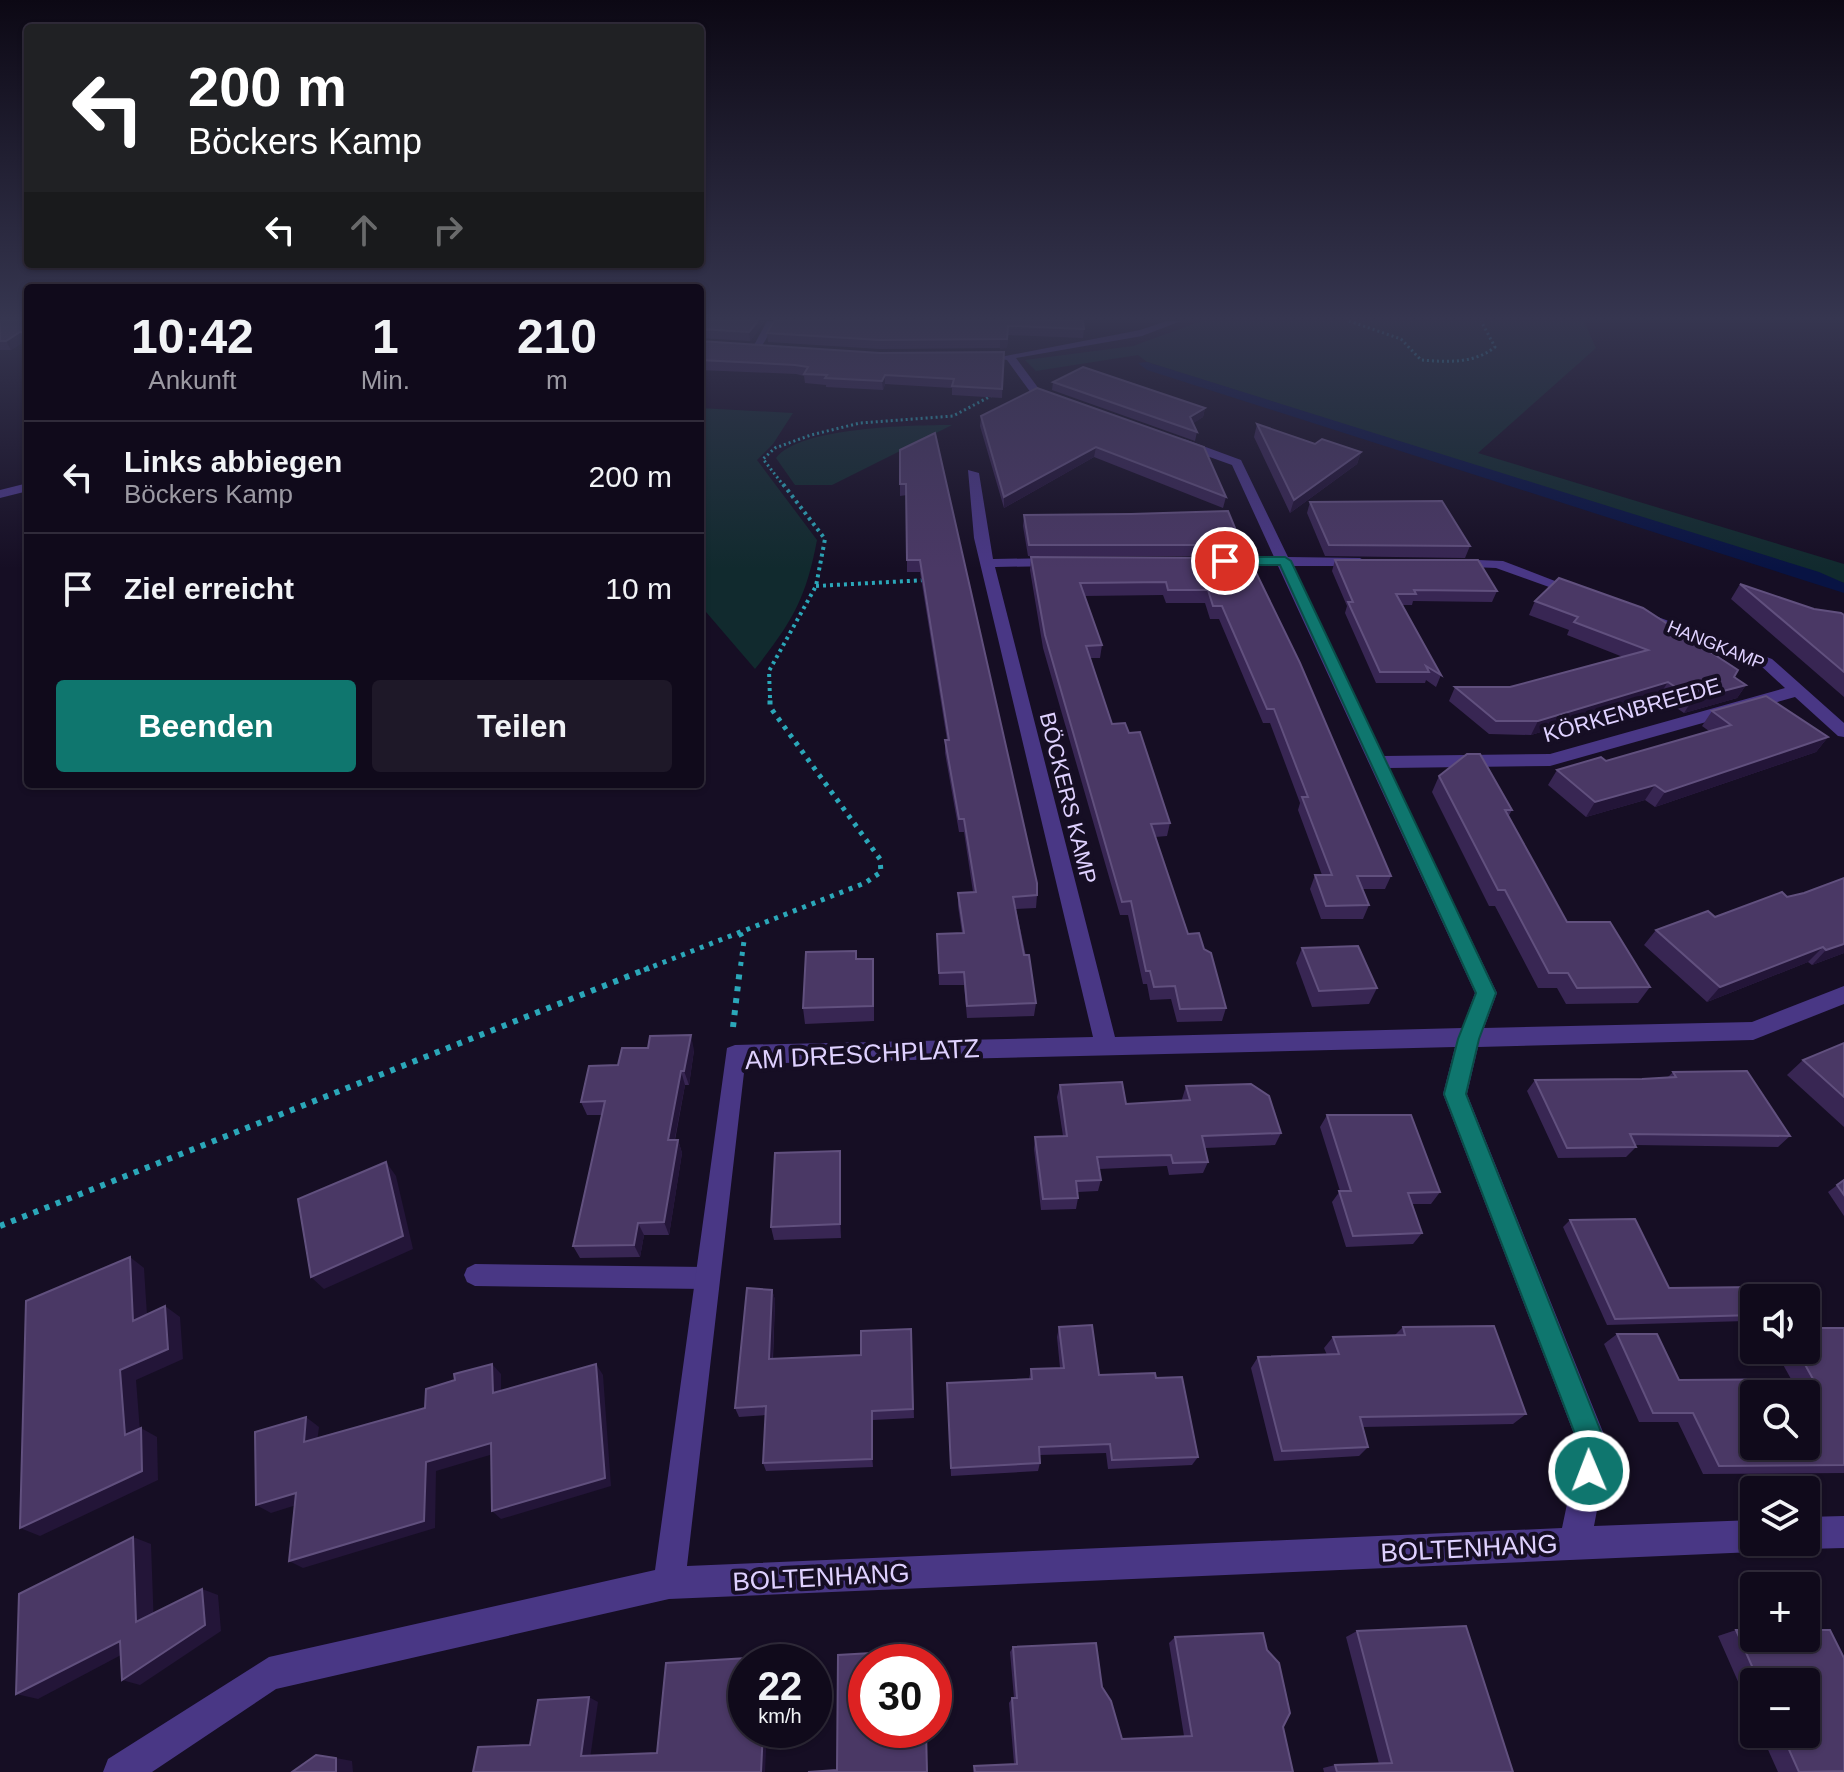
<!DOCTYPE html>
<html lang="de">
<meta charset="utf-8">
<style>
body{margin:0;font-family:Arial,sans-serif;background:#1e1828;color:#f1f3f6;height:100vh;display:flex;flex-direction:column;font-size:30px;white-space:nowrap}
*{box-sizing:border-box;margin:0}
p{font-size:26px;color:#9c9aa3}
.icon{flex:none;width:44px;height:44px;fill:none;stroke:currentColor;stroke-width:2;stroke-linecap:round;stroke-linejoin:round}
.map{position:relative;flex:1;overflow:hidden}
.panel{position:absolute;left:24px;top:284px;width:680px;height:504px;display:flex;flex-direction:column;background:#100a1b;border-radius:8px;box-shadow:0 2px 6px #0004,0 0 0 2px #302b3a}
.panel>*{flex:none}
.hud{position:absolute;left:24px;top:24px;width:680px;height:244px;border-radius:8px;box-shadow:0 2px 6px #0004,0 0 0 2px #302b3a;background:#202124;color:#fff;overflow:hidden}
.tools{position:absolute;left:1740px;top:1284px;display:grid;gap:16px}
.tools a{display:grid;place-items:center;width:80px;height:80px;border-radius:8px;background:#100a1b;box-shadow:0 2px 6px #0004,0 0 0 2px #302b3a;font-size:40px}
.speed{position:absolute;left:728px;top:1644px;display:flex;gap:16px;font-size:40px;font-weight:700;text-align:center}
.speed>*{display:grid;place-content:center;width:104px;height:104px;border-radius:50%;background:#100a1b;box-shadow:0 2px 6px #0004,0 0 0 2px #302b3a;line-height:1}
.speed small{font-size:20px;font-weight:400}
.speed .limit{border:12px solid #d22;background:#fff;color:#111}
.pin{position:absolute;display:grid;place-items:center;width:68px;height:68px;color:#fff;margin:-34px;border:4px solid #fff;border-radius:50%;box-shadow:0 2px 8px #0007}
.me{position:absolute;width:88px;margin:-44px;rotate:359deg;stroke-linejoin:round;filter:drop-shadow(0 0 6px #0008)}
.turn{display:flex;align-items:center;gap:28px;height:168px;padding:0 32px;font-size:36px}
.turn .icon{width:104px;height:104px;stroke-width:2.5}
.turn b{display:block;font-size:56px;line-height:68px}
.lanes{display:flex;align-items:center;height:76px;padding:0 32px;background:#0003;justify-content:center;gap:40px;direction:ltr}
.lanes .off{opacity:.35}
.eta{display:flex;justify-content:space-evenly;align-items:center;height:136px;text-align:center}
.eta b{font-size:48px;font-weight:600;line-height:56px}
.action{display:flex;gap:16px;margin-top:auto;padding:16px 32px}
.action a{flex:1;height:92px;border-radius:8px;background:#0f766e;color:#fff;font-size:32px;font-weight:600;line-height:92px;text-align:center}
.action a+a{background:#1e1828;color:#f1f3f6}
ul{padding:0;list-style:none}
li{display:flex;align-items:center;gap:24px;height:112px;padding:0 32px;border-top:2px solid #302b3a}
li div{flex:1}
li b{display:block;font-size:30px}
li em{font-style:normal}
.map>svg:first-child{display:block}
.green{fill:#112a2e}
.water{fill:#081343}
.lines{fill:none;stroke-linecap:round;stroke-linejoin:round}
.path-far3{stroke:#2ba7b9;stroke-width:3;stroke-dasharray:2 3;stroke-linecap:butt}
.path-far2{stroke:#2ba7b9;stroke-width:4;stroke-dasharray:3 4;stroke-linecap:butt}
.path-far1{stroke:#2ba7b9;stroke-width:5;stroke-dasharray:4 6;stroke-linecap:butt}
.path{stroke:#2ba7b9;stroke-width:6;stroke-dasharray:5 7;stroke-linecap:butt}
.service{fill:#493785;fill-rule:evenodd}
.minor{fill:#493785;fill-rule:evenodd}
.wall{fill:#382653}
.shaded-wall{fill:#231538}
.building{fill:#4a3865;stroke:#61507e;stroke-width:2;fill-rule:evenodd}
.route{fill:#0f766e;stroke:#0a4d48;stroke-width:2}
.labels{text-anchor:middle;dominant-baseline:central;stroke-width:8;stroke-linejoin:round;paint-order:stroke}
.far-street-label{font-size:18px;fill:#dfd1ff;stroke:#160e24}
.street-label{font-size:22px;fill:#dfd1ff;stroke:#160e24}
.near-street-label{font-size:26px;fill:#dfd1ff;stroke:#160e24}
</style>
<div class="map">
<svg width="1844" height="1772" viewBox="0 0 1844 1772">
<rect width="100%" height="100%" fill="#160e24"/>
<g class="green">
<polygon points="1202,321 1584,321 1596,348 1478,453 1844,564 1844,583 1147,362 1138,355 1036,371 1025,360 1133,346"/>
<path d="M700,408L793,413L773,444L757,460L817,540C806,599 792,622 755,669L700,605Z"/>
<path d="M952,425L832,485H795L776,458C798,427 914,425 952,425Z"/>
</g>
<polygon class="water" points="1147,362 1819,572 1844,583 1844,593 1147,370 1138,363"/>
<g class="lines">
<g class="path-far3">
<path d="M1349,321L1401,339L1421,360C1447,362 1474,364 1495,347L1481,321"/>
<polyline points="784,486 763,459 775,448 811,435 860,423 953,416 991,396"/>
</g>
<g class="path-far2">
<polyline points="816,586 927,580"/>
<polyline points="770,698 769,671 816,586 825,539 783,484"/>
</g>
<g class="path-far1">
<polyline points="740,933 744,941 740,970"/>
<polyline points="644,970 865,883 881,872 880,859 770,707 770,696"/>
</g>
<g class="path">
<polyline points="733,1027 740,968"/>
<polyline points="0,1226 649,968"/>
</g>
<polygon class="service" points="475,1264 705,1267 713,1271 716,1278 713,1285 705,1289 475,1286 467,1282 464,1275 467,1268"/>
<g class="minor">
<polygon points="767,321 777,321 760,349 752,349"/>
<polygon points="1167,321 1181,321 1142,336 1016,358 1039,389 1064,397 1066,399 1060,402 1031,393 1007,360 995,358 1140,330"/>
<path d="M1176,439H1184L1241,460L1288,557L1360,558L1367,562L1360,566H1292L1384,756L1550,754L1785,688L1760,665L1642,621L1639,618L1647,613L1772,659L1844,723V737L1838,736L1795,697L1550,766L1389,768L1497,993L1484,1028L1752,1022L1844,986V1004L1753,1040L1478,1047L1467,1094L1609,1447L1594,1526L1754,1520V1542H1767L1765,1547L1754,1552L669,1599L276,1689L152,1772H103L108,1759L269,1657L655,1570L727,1048L735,1045L1093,1037L974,538L968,470L979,473L993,559L1056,558L1063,562L1056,566L995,567L1115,1037L1462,1028L1475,993L1278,566L1224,565L1217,561L1224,557H1274L1232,465L1176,445ZM1455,1047L1443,1094L1579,1447L1562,1528L687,1566L745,1064Z"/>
<polygon points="28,483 28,491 0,498 0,490"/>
<polygon points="1452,559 1503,561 1586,593 1579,597 1574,596 1496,568 1447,566 1447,560"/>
<polygon points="1844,1516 1844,1548 1806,1549 1795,1544 1806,1542 1806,1517"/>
</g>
</g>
<g class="wall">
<polygon points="0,321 28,321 28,341 25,341 11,350 0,350"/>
<polygon points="700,321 765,321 750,341 700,338"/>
<polygon points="774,321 1084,329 1083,338 1008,335 1007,348 880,349 768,342 767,333"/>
<polygon points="700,341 880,353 1004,352 1002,398 952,395 952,388 885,384 883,390 826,387 826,385 805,383 804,376 796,374 700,370"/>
<polygon points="1053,382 1205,408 1203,417 1193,423 1197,432 1195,441 1052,390"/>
<polygon points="1037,388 1226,497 1223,508 1094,457 1004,508 980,426 981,416"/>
<polygon points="1257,424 1315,444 1361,452 1357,464 1290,513 1254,437"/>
<polygon points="900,450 1037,895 1036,908 1016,909 1036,1003 1034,1016 967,1018 964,985 939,985 937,934 962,933 958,906 958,893 973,892 964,832 959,832 945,753 945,740 947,740 920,572 907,572 907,495 900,496"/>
<polygon points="1310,502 1470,546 1465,558 1325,556 1307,513"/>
<polygon points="1024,515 1242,545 1240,556 1028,556 1023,526"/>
<polygon points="1031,557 1249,558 1391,876 1385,889 1362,889 1369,905 1363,919 1321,919 1310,889 1315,875 1322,875 1298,810 1300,803 1270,723 1263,723 1219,619 1210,619 1205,603 1166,603 1163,595 1084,596 1102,645 1100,658 1090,658 1112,724 1129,733 1170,823 1167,836 1155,837 1188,934 1204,949 1226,1008 1222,1021 1177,1022 1171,999 1150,1000 1147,984 1143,984 1128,915 1120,915 1043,648 1030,570"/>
<polygon points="1335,560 1497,591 1492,602 1413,601 1412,605 1402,605 1441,675 1436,687 1426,680 1425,683 1376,683 1345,613 1347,606 1332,571"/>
<polygon points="1740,584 1814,609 1844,615 1844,697 1731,599"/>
<polygon points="1535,601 1734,677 1746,685 1737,698 1684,713 1659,696 1531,735 1489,734 1449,701 1455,687 1510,687 1623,657 1567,635 1569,630 1529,615"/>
<polygon points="1712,711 1828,737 1816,752 1655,807 1645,800 1586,817 1548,785 1557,770 1606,761 1709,731 1702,726"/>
<polygon points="1439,776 1512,810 1508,817 1567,922 1650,987 1638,1003 1566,1004 1557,988 1538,988 1495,906 1489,906 1432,792"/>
<polygon points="1844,878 1844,953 1812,965 1808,962 1707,1002 1644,945 1656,930 1715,917 1804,893"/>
<polygon points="1302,948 1377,988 1369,1004 1312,1007 1296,963"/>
<polygon points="857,959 874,974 874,1021 805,1024 803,1008"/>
<polygon points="1844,1043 1844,1127 1787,1075 1803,1060"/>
<polygon points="694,1050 689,1085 685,1085 675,1140 678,1140 682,1153 669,1235 644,1235 640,1257 580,1258 573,1246 602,1115 587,1115 581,1102"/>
<polygon points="1673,1072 1790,1136 1778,1147 1635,1145 1636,1147 1626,1157 1558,1158 1527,1091 1535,1080 1642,1079 1667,1078"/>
<polygon points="1060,1085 1126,1104 1183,1101 1182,1099 1186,1086 1281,1133 1275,1145 1205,1148 1208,1162 1203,1173 1169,1175 1167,1166 1099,1169 1101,1180 1098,1191 1078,1192 1078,1198 1076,1209 1041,1210 1034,1149 1035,1137 1063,1136 1057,1097"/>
<polygon points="1327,1115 1440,1192 1431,1204 1412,1204 1422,1233 1413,1244 1346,1247 1332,1202 1340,1191 1320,1127"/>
<polygon points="840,1151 841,1165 841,1238 774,1240 771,1227"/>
<polygon points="1844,1180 1844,1216 1828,1192"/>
<polygon points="1570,1220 1669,1288 1754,1298 1754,1316 1746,1321 1607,1325 1563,1227"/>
<polygon points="772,1290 775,1300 773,1359 861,1355 911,1329 914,1418 873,1420 873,1467 766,1471 763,1463 766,1415 739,1417 735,1408"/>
<polygon points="1059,1327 1099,1375 1156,1378 1198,1457 1192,1465 1108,1469 1106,1453 1040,1455 1040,1463 1038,1471 951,1476 947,1383 1029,1379 1031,1369 1060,1368 1057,1337"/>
<polygon points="1403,1327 1526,1414 1513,1424 1363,1427 1368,1447 1359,1456 1274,1461 1251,1368 1258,1357 1327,1355 1324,1348 1333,1337 1395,1335"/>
<polygon points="1844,1328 1844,1473 1703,1474 1678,1422 1639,1422 1604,1344 1617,1334 1679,1380 1791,1379 1775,1350 1806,1350"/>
<polygon points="1736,1630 1844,1658 1844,1772 1778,1772 1761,1734 1806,1734 1806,1682 1754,1682 1754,1718 1718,1636"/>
<polygon points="1357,1631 1513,1772 1324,1772 1323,1768 1335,1765 1379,1764 1346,1637"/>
<polygon points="1175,1637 1283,1727 1293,1772 973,1772 974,1766 1014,1764 1009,1703 1012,1698 1014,1698 1010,1652 1013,1647 1102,1687 1122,1739 1184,1736 1169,1643"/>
</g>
<g class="shaded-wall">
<polygon points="758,321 765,321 750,341 749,332"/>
<polygon points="1008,326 1007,348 1000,349 1000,340"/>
<polygon points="20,332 25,341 11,350 6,341"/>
<polygon points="885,375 885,384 883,390 882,381"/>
<polygon points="1205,408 1203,417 1189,426 1190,417"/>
<polygon points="1096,447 1094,457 1004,508 1004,497"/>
<polygon points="1361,452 1357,464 1290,513 1294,500"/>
<polygon points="1668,682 1659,696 1531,735 1538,721"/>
<polygon points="1746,685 1737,698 1684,713 1693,699"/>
<polygon points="1828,737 1816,752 1655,807 1665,792"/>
<polygon points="1655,785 1645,800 1586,817 1595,802"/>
<polygon points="1844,944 1844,953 1812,965 1826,950"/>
<polygon points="1823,947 1808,962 1707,1002 1720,987"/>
<polygon points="691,1035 694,1050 689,1085 684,1071"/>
<polygon points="681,1071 685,1085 672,1153 668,1140"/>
<polygon points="678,1140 682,1153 669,1235 664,1222"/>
<polygon points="840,1151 841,1165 841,1238 840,1224"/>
<polygon points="386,1162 396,1176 413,1249 324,1289 311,1277"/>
<polygon points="638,1223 644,1235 640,1257 634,1245"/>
<polygon points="130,1257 144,1268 148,1331 133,1321"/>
<polygon points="772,1290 775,1300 772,1369 769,1359"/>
<polygon points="165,1306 180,1317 183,1359 136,1380 141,1444 125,1435 120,1370"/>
<polygon points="492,1364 501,1374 501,1403 493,1393"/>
<polygon points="596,1364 603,1375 611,1486 501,1519 492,1511"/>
<polygon points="872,1411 873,1420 873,1467 872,1459"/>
<polygon points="306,1417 319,1427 316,1451 304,1442"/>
<polygon points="141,1428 157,1437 158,1480 40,1536 20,1528"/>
<polygon points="491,1443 500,1452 436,1471 435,1528 303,1568 289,1561 426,1462"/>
<polygon points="296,1493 309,1501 271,1513 256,1505"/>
<polygon points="133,1537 151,1544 154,1628 136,1622"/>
<polygon points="202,1589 218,1595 221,1631 140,1685 122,1680"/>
<polygon points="120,1641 138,1646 38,1699 16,1694"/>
<polygon points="589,1697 598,1702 590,1759 581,1756"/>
<polygon points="763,1730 767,1730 765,1772 761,1772"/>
<polygon points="336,1758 352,1761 353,1772 336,1772"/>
</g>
<g class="building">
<polygon points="0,321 28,321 28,332 20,332 6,341 0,341"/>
<polygon points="700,321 758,321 749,332 700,329"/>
<polygon points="774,321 1083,321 1084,329 1008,326 1007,339 880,340 767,333"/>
<polygon points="700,341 880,353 1004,352 1002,389 952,386 954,379 885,375 882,381 825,378 827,375 804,374 808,367 795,365 700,360"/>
<polygon points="1083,367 1205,408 1190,417 1197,432 1053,382"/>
<polygon points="1037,388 1204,447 1226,497 1096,447 1004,497 981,416"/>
<polygon points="1257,424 1315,444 1322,439 1361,452 1294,500"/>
<polygon points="935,433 1037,883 1037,895 1013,897 1024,955 1029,955 1036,1003 967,1006 964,972 939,973 937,934 964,933 958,893 976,892 964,819 959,819 945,740 949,740 920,560 907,560 906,484 900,484 900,450"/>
<polygon points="1442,501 1470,546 1329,545 1310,502"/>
<polygon points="1228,511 1242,545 1029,545 1024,515 1131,514"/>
<polygon points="1031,557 1249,558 1300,663 1391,876 1357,876 1369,905 1326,906 1315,875 1332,875 1302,797 1308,797 1274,709 1267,709 1222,606 1213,606 1208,590 1168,590 1166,582 1080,583 1102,645 1086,646 1112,724 1125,723 1129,733 1140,732 1170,823 1151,824 1188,934 1199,933 1204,949 1211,953 1226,1008 1180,1009 1175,986 1154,987 1150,971 1146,971 1131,901 1122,902 1045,635"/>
<polygon points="1335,560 1478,560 1497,591 1414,590 1416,594 1396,594 1441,675 1426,666 1429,672 1380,672 1348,602 1353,602"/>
<polygon points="1559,578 1643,608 1738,670 1734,677 1746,685 1693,699 1668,682 1538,721 1496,721 1455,687 1510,687 1648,650 1574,622 1578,617 1535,601"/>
<polygon points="1740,584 1814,609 1841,613 1844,615 1844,672"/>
<polygon points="1766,696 1828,737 1665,792 1655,785 1595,802 1557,770 1601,757 1606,761 1731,725 1712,711"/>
<polygon points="1467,754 1480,754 1512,810 1505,810 1567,922 1610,922 1650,987 1577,988 1568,973 1549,973 1505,890 1498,890 1439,776"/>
<polygon points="1844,878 1844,944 1826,950 1823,947 1720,987 1656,930 1708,911 1715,917 1782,892 1787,897 1804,893"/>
<polygon points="1358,946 1377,988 1319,991 1302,948"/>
<polygon points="856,951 856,959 873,959 873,1006 803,1008 806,952"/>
<polygon points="691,1035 684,1071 681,1071 668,1140 678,1140 664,1222 638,1223 634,1245 573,1246 605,1101 581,1102 589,1066 618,1065 622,1048 648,1048 650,1036"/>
<polygon points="1844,1043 1844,1097 1803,1060"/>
<polygon points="1747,1071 1790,1136 1630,1134 1636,1147 1567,1148 1535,1080 1642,1079 1676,1077 1673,1072"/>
<polygon points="1122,1082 1126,1104 1190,1100 1186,1086 1251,1084 1269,1096 1281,1133 1202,1136 1208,1162 1173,1163 1171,1155 1097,1157 1101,1180 1076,1181 1078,1198 1043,1199 1035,1137 1067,1136 1060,1085"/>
<polygon points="1327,1115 1411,1115 1440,1192 1408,1193 1422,1233 1353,1236 1339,1191 1351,1191"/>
<polygon points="840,1151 840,1224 771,1227 775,1153"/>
<polygon points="386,1162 403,1236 311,1277 298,1199"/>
<polygon points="1844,1180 1844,1195 1837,1185"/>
<polygon points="1635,1219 1669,1288 1755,1287 1754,1315 1615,1319 1570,1220"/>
<polygon points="130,1257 133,1321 165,1306 168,1349 120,1370 125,1435 141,1428 142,1471 20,1528 26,1301"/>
<polygon points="747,1288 772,1290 769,1359 861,1355 861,1331 911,1329 913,1409 872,1411 872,1459 763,1463 766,1406 735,1408"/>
<polygon points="1092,1325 1099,1375 1155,1373 1156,1378 1182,1377 1198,1457 1112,1460 1110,1444 1039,1447 1040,1463 951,1468 947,1383 1032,1379 1031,1369 1064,1368 1059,1327"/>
<polygon points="1494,1326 1526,1414 1360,1417 1368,1447 1282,1451 1258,1357 1339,1354 1333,1337 1405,1335 1403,1327"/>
<path d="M1806,1328H1844V1465L1719,1466L1693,1413H1653L1617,1334H1657L1679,1380L1813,1379L1797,1350H1806ZM1754,1394H1806V1446H1754Z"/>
<polygon points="492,1364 493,1393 596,1364 605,1478 492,1511 491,1443 426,1462 424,1521 289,1561 296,1493 256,1505 255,1432 306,1417 304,1442 425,1408 426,1389 455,1380 454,1374"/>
<polygon points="133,1537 136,1622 202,1589 205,1625 122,1680 120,1641 16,1694 19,1594"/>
<polygon points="1466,1626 1513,1772 1337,1772 1335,1765 1392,1763 1357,1631"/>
<polygon points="1736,1630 1754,1630 1754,1638 1806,1638 1806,1630 1830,1630 1844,1658 1844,1771 1799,1772 1782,1734 1806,1734 1806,1682 1759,1682"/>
<polygon points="1263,1633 1267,1650 1279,1663 1290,1713 1283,1727 1293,1772 975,1772 974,1766 1017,1764 1012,1698 1017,1698 1013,1647 1096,1643 1102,1687 1111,1701 1122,1739 1192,1736 1175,1637"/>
<polygon points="923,1650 923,1662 866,1662 866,1730 926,1730 927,1772 808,1772 837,1770 838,1655"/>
<polygon points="766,1657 766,1662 746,1662 746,1730 763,1730 761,1772 473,1772 478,1747 530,1745 538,1700 589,1697 581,1756 657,1753 666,1663"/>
<polygon points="316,1755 336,1758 336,1772 292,1772"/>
</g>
<linearGradient id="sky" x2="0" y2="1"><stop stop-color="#0c0814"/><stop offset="0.56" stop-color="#363650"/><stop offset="1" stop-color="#363650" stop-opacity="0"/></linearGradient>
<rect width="1844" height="569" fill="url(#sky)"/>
<polygon class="route" points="1285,557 1291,561 1496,993 1479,1039 1466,1094 1607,1447 1599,1481 1589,1485 1579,1481 1575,1471 1580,1447 1444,1094 1458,1039 1476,993 1280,565 1225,565 1218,561 1225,557"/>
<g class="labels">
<g class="far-street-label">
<text transform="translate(1716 645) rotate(22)">HANGKAMP</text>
</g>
<g class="street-label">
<text transform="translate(1632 710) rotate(-16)">KÖRKENBREEDE</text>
<text transform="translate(1068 798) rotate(76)">BÖCKERS KAMP</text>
</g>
<g class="near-street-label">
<text transform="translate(862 1054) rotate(-3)">AM DRESCHPLATZ</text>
<text transform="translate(1469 1548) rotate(-3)">BOLTENHANG</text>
<text transform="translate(821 1577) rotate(-3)">BOLTENHANG</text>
</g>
</g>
</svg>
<div class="tools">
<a><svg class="icon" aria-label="sound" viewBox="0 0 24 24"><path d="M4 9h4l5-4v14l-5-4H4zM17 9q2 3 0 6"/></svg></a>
<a><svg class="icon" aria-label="search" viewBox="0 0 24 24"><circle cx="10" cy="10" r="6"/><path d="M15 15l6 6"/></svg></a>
<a><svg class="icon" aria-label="layers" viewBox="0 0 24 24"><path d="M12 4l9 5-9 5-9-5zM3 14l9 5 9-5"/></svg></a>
<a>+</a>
<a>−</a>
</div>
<div class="speed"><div>22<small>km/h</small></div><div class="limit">30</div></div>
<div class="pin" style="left:1225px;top:561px;background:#d93025"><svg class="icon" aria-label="arrive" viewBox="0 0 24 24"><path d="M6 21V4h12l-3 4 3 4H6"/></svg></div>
<svg class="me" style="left:1589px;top:1471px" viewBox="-20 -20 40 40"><circle r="17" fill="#0f766e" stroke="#fff" stroke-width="3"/><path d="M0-11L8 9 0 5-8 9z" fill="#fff"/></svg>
<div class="hud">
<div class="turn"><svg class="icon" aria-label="left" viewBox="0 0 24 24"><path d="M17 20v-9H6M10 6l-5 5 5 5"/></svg><div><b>200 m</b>Böckers Kamp</div></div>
<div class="lanes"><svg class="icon" aria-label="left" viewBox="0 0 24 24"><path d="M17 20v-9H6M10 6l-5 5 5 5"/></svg><svg class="icon off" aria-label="ahead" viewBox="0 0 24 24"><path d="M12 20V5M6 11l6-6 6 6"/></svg><svg class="icon off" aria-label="right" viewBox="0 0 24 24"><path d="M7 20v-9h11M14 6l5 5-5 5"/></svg></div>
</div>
<section class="panel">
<div class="eta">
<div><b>10:42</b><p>Ankunft</p></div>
<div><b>1</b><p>Min.</p></div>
<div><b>210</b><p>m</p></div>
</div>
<ul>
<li><svg class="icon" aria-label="left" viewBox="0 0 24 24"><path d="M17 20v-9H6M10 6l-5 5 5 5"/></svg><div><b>Links abbiegen</b><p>Böckers Kamp</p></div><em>200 m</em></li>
<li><svg class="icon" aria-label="arrive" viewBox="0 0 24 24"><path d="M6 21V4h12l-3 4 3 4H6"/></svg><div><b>Ziel erreicht</b></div><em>10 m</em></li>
</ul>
<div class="action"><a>Beenden</a><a>Teilen</a></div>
</section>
</div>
